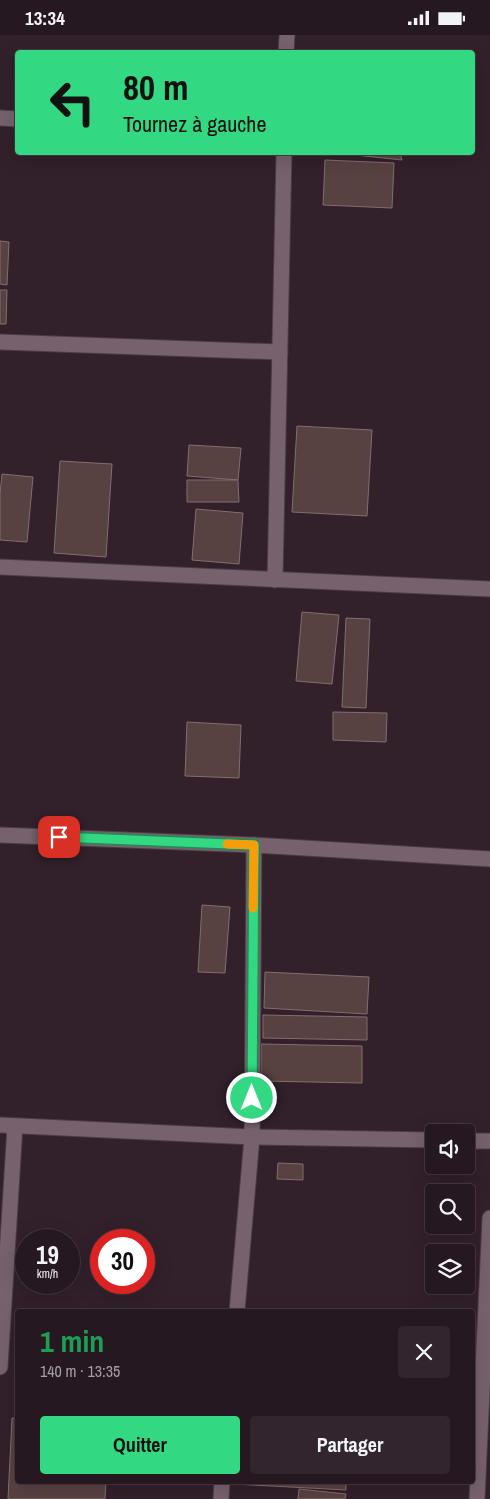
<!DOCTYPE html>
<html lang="fr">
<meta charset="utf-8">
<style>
body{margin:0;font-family:"Archivo Narrow",sans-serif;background:#32252d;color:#f1f3f6;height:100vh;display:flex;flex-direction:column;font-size:19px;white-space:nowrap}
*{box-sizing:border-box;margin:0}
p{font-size:16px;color:#a4a0a5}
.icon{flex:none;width:28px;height:28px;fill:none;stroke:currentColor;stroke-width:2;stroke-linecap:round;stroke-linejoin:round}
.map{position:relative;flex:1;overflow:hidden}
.drawer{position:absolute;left:15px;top:1274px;width:460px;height:175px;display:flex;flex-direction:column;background:#261820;border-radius:5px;box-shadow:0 5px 20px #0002,0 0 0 1px #42373e}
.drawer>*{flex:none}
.guide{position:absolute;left:15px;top:15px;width:460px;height:105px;border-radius:5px;box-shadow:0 5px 20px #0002,0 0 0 1px #42373e;background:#33d882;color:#111;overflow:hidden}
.buttons{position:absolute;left:425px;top:1089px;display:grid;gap:10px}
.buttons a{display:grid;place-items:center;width:50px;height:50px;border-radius:5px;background:#261820;box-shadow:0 5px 20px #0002,0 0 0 1px #42373e;font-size:25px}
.speed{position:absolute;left:15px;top:1194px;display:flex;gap:10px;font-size:25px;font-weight:700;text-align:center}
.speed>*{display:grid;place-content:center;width:65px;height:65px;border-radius:50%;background:#261820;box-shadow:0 5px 20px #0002,0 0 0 1px #42373e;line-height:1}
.speed small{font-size:12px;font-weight:400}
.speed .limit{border:8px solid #d22;background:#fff;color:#111}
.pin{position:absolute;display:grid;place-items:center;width:42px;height:42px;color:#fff;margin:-21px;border-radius:10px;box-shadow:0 2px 8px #0006}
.me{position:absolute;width:55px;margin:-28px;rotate:0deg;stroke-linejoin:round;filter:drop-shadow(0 0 4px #0008)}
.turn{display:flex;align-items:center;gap:18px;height:105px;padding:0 25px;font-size:22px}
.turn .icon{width:65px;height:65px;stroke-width:2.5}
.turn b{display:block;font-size:35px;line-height:42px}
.round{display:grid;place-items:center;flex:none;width:52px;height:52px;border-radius:5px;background:#32252d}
.headline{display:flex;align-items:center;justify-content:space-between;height:85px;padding:0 25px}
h1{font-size:30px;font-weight:800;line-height:38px;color:#1e9e55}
.cta{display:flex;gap:10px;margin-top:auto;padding:10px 25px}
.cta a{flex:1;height:58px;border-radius:5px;background:#33d882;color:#111;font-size:20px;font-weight:800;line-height:58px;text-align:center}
.cta a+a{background:#32252d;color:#f1f3f6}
.status{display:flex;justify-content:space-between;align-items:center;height:35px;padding:0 25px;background:#261820;direction:ltr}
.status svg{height:14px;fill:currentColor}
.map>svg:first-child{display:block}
.building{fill:#584141;stroke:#866d6d}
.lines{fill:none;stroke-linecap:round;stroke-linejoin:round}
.street-casing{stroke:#4a3b44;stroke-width:17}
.street{stroke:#76616d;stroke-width:15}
.route-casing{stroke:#218c54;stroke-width:12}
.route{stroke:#33d882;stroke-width:9}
.slow{stroke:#f59e0b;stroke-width:9}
</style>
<div class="status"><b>13:34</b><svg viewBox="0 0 49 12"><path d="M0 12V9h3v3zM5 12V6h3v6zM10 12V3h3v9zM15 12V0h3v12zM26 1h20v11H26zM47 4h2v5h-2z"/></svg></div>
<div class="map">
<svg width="490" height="1464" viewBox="0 0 490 1464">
<rect width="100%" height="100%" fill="#32202b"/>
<g class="building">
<polygon points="336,118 400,118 402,125"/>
<polygon points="325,125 394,128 392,173 323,170"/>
<polygon points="0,206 9,207 7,250 0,249"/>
<polygon points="0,255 7,255 6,289 0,289"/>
<polygon points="297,391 372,395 367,481 292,477"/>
<polygon points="189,410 241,413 238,445 187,441"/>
<polygon points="60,426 112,429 106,522 54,518"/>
<polygon points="2,439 33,442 27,507 0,505 0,459"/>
<polygon points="187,445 238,445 239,467 187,467"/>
<polygon points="196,474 243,478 239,529 192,525"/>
<polygon points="302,577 339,580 332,649 296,646"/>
<polygon points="346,583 370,584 366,673 342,672"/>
<polygon points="333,677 387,678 386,707 333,705"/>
<polygon points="187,687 241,690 239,743 185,741"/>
<polygon points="202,870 230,872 225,938 198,937"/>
<polygon points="265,937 369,942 367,979 264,973"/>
<polygon points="263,980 367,982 367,1005 263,1003"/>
<polygon points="261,1009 362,1011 362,1048 261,1046"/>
<polygon points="278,1128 303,1129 303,1145 277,1144"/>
<polygon points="12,1383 18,1383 18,1446 106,1446 105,1464 8,1464"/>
<polygon points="235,1446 346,1446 346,1455 234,1449"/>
<polygon points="299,1454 346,1459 345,1464 298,1464"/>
</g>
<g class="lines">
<defs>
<g id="street">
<polyline points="286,18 287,0"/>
<polyline points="0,83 18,84"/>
<polyline points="0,307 280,317"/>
<polyline points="0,532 490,554"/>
<polyline points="275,545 284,118"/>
<polyline points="0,800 254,810 490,824"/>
<polyline points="0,1090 252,1102 434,1105"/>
<polyline points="466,1106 490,1106"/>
<polyline points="237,1276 252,1102 254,810"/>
<polyline points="0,1332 15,1091"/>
<polyline points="221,1464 222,1446"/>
<polyline points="477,1464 490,1183"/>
</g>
</defs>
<use href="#street" class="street-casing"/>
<use href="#street" class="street"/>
</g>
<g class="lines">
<defs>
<polyline id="route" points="59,802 254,810 252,1063"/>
</defs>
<use href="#route" class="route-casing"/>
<use href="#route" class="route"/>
<polyline class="slow" points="227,809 254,810 253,873"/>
</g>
</svg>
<div class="buttons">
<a><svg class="icon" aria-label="sound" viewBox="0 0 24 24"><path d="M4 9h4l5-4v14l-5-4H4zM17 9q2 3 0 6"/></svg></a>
<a><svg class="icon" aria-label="search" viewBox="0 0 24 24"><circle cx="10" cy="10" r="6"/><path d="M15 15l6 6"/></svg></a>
<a><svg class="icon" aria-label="layers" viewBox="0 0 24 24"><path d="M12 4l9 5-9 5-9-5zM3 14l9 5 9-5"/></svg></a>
</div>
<div class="speed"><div>19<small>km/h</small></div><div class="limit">30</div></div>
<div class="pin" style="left:59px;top:802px;background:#d93025"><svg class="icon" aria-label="arrive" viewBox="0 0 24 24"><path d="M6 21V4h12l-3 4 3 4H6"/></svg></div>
<svg class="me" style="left:252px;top:1063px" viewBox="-20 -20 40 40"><circle r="17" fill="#33d882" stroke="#fff" stroke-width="3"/><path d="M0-11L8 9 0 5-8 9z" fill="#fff"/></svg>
<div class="guide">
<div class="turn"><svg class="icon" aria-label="left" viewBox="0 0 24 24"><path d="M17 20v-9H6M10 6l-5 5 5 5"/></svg><div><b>80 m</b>Tournez à gauche</div></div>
</div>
<section class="drawer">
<div class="headline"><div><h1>1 min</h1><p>140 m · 13:35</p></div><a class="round"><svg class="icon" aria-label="close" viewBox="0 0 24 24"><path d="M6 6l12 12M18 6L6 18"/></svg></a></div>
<div class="cta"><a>Quitter</a><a>Partager</a></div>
</section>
</div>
